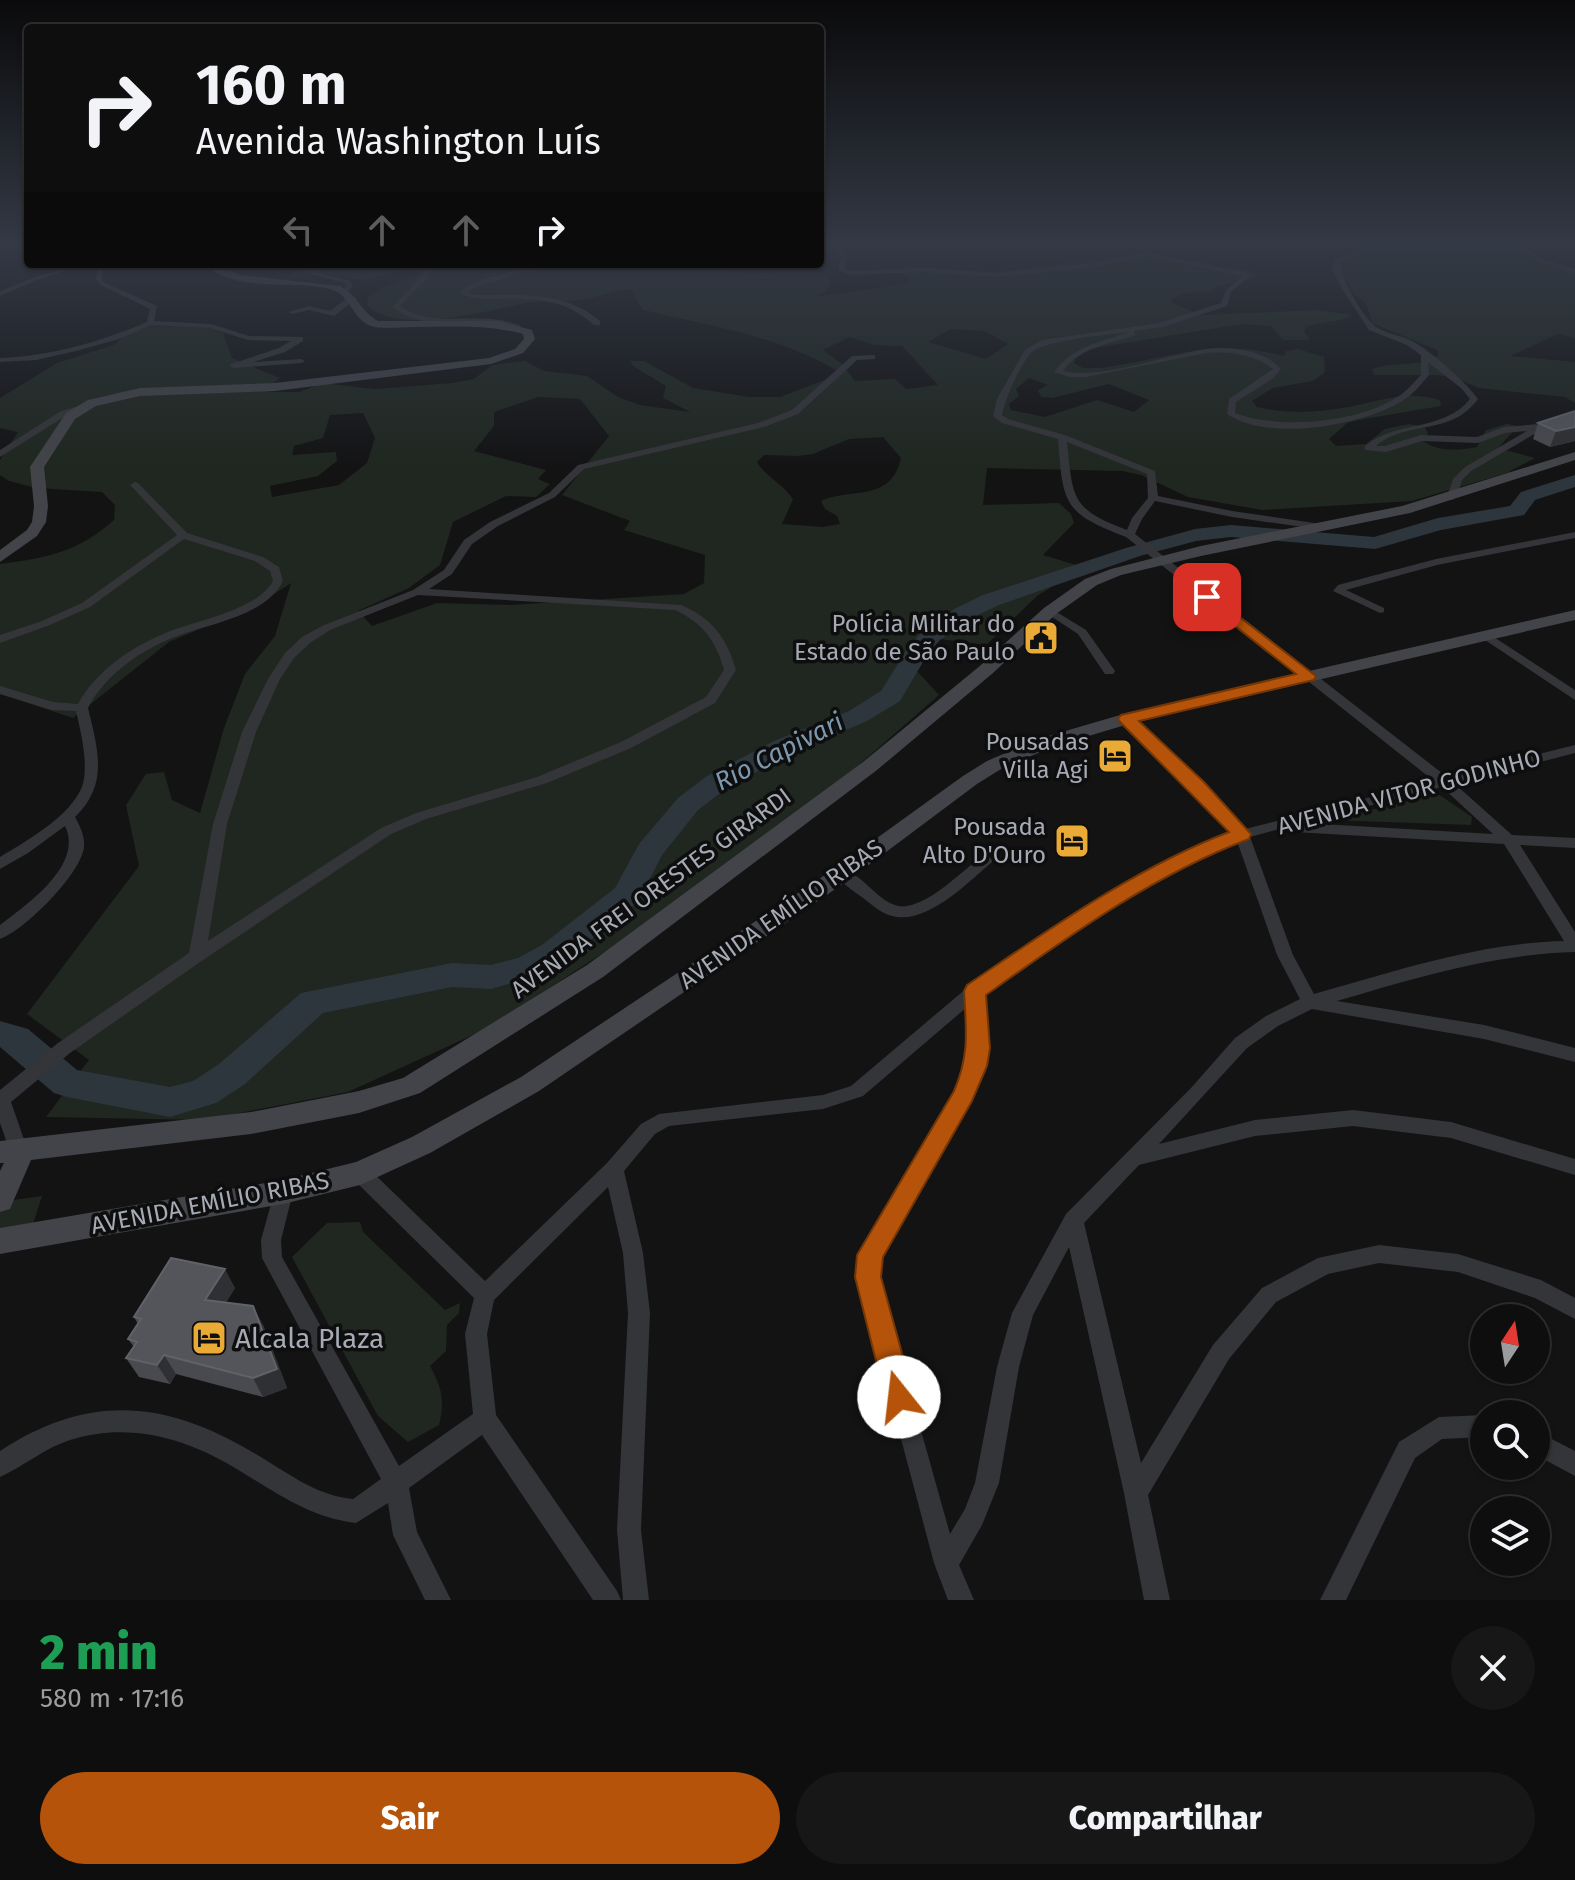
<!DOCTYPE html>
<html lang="pt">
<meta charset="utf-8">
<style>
body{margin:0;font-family:"Fira Sans",sans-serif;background:#171718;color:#f1f3f6;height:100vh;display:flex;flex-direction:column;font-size:30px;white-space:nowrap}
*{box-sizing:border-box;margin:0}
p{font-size:26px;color:#9b9c9e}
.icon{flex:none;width:44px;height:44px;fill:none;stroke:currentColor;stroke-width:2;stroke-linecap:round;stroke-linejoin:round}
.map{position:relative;height:1600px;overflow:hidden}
.panel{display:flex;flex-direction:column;background:#0e0e0f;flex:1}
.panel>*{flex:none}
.hud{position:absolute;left:24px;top:24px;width:800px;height:244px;border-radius:8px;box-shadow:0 2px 6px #0004,0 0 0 2px #2e2e2f;background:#0e0e0f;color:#f1f3f6;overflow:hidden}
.needle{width:52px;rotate:12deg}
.buttons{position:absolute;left:1470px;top:1304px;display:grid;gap:16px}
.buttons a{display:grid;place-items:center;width:80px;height:80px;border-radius:50%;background:#0e0e0f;box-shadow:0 2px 6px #0004,0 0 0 2px #2e2e2f;font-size:40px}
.pin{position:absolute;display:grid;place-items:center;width:68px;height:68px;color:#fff;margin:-34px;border-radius:16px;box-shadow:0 4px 12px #0006}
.me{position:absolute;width:88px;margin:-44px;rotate:344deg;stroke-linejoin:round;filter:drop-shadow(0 0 6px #0008)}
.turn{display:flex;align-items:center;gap:28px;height:168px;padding:0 40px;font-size:36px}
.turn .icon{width:104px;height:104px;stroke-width:2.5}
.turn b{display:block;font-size:56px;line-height:68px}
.lanes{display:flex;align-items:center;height:76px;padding:0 40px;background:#0003;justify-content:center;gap:40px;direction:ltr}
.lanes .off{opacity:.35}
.round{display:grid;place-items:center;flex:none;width:84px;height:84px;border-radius:42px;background:#171718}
.headline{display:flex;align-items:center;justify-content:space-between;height:136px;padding:0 40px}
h1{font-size:48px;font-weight:800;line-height:60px;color:#1e9e55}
.action{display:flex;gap:16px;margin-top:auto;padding:16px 40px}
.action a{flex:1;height:92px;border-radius:48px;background:#b45309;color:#fff;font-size:32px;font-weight:800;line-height:92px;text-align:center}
.action a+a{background:#171718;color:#f1f3f6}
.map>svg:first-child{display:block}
.green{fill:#1f2720;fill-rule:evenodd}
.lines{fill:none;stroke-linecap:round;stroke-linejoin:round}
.river{fill:#2d363c;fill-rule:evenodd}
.street{fill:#343539;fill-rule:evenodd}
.secondary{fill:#424449;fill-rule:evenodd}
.wall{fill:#494a4f}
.shaded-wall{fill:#2f3033}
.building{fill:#53555a;stroke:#606268;stroke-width:2}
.route{fill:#b45309;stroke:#753606;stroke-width:2}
.labels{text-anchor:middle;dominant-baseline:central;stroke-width:7;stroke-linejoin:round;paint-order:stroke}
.poi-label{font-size:24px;fill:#a5aab4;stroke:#0e0e0f;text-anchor:end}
.street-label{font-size:24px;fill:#a5aab4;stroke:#0e0e0f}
.water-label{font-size:26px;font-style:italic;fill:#7d98ae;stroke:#0e0e0f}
.near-poi-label{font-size:28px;fill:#a5aab4;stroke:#0e0e0f;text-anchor:start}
</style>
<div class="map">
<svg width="1575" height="1600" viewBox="0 0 1575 1600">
<rect width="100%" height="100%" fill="#131314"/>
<g class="green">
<path d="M1348,245H1511L1530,257L1575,270V338L1558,334L1510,356L1575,362V403L1565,397L1479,388L1453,377L1436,375H1374L1372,369C1393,361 1420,368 1439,355L1437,350L1372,323L1366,303L1355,295L1334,261L1352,253Z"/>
<path d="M1146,254L1249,271L1259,276L1213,288L1212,292L1186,293L1171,299L1172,303L1201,315L1316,310L1353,315C1341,323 1320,321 1306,327L1304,331L1310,340H1283L1271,326L1242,324L1088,349L1076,357L1074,363L1083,368H1100C1169,359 1212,337 1284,356L1286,351L1298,349L1324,357L1325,372L1313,381L1273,388L1252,401L1257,407C1290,415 1326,412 1358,405C1391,398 1406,391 1440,400L1441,406L1358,420L1347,423L1329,439L1336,446L1366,444L1385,429L1409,424L1425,427L1428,434L1421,440C1438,452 1456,451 1477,447L1486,430L1507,424L1518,426L1498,448L1535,458L1507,473L1412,501L1262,510L1188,497L1141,475L1122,471L987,468L983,505L1059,503L1071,514L1074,523L1043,555L1083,567L1037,596L986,645L939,639C926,648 920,655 916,670L939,695L765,847L488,1028L348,1092L203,1120L46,1117L89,1060L27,1014L139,866L126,805L146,774L164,772L172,800L200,813L224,728L245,674L275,636L291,583L259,604L169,642L73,718L0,694V564C47,558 78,552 114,520L115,505L102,492L36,488L9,481L0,475V460L18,432L0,428V398L57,363L114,345L127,333L149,325L208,327L223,333L232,358L280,378L267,388L270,392H299L323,383L375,389L452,383L474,379L492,365L525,361L544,371L587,376L618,397L640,405L690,412L663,398L666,386L633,366L630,361H644L693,388L749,397H780L835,376L838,371C772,334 715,327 643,310L630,289C613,290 599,297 583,300C564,302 546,300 527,303C487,310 399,337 367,305L368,297L379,289L417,276L419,272C399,266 388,276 370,279C357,282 340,275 326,275C313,274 301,280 288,278L302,264H728L724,267L726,270C734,275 803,271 820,272L827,275L831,283L825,292L813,297L905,284L911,280L897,269L906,267L997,272ZM951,329L985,331L1008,344L986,359L928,342ZM849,337L874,345L902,346L938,385L906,389L895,379L855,381L842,364L823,350ZM1029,378L1048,385L1038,390L1041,397L1052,398L1109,384L1149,400L1134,412L1097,400L1045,417L1011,410L1009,404L1019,396L1016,389ZM538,397L580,399L609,436L562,495L630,521L624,530L705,555L704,583L684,594L511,605L437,603L372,626L358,611L409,588L440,565L453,522L506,496L536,497L550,484L538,479L546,470L474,451L494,426V412ZM363,413L375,438L367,463L339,485L272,497L270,486L318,476L337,461L336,452L292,455L294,446L323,438L330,415ZM883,437L901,458C891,503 851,487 821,501L825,509L837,516L840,524L823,527L782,524L793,499C782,483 764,475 757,462L764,455L797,456L813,454L849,439Z"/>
<polygon points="1438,794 1472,817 1471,825 1328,820"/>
<polygon points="42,1196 32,1227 0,1232 0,1202"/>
<path d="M360,1222L363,1232L445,1310L460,1303L459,1313L447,1325L446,1351L430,1366C442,1388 445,1401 439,1425L408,1442L378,1416L292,1257L327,1223Z"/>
</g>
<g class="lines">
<polygon class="river" points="1575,475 1575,487 1535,500 1524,515 1441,530 1375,549 1231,537 1196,541 1140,556 999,605 972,618 940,640 929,652 900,701 867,721 792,753 727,788 698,810 662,855 638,902 564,961 540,975 491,989 452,987 323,1013 245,1084 216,1103 170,1117 67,1097 54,1093 0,1047 0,1021 28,1029 77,1070 170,1087 193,1081 219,1064 301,993 452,963 491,965 518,958 542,945 615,888 639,844 678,798 707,776 774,741 849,711 881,691 911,643 924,630 956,608 983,595 1126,548 1195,529 1231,525 1374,537 1438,518 1510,506 1521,492"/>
<g class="street">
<polygon points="22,245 28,245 21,252 17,252"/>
<path d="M846,245L841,248L847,257L845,269L851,271L925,268L997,273L1095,263L1146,252L1250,274V276L1231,292L1227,306L1163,327L1134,331L1136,335C1110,344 1080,347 1063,371C1099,380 1168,355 1206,349C1230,346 1264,350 1281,369L1272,379L1236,402L1235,413C1278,430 1360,423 1399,396C1407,391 1414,382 1421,375V355L1407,345L1369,330L1342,289L1333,271L1335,260L1360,250L1362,245H1368L1365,252L1340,262C1339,276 1364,319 1376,327C1386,334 1401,335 1412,341C1431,351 1465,381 1478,399C1450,437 1408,419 1376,446H1385L1421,435L1477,437L1504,427L1540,424L1575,415V421L1543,429L1471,471L1462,480L1457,497L1452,500L1447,497L1453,479L1465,467L1527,431L1505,433L1478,443L1422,441L1386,452L1365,450V446C1396,420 1444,432 1470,399L1462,389L1428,362L1429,375C1421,384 1413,395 1402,401C1361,426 1268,442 1227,414L1229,399L1273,369C1255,354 1228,351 1206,353L1086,377H1069L1054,372C1073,346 1101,342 1129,332C1109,335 1043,340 1031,353C1020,365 1005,399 1002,415L1008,419L1065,435L1155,471L1158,496L1232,511L1328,525V529L1324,530L1232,517L1155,501L1142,519L1135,534L1447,777L1575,745V753L1455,784L1512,835L1575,838V848L1520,845L1575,932V952C1493,954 1415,978 1337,1001L1484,1025L1575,1048V1062L1484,1039L1312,1009L1278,1026L1247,1048L1159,1144L1255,1120L1353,1110L1451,1122L1575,1159V1175L1451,1138L1353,1126L1255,1136L1139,1165L1084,1223L1141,1463L1213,1345L1262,1288L1318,1258L1379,1245L1458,1254L1541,1280L1575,1298V1319L1535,1298L1458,1272L1379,1263L1328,1274L1276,1302L1229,1359L1148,1495L1170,1600H1144L1124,1493L1069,1247L1033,1315L1019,1367L999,1483L982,1525L959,1565L974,1600H948L934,1563L858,1277L860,1255L871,1230L956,1091L967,1066L970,1048L967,1007L863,1096L823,1109L669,1126L655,1134L624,1171L643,1253L650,1313L641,1530L649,1600H623L617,1530L628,1313L623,1253L608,1187L494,1300L487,1334L496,1415L617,1591L621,1600H593L482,1435L409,1488L417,1532L451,1600H425L393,1535L388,1503L356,1523C311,1518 278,1494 240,1471C189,1439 130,1421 70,1440C45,1448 24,1466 0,1477V1451C89,1393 165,1400 254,1453C287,1472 314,1495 353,1499L381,1479L262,1258L261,1240L276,1186L283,1184L290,1186L293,1192L281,1240L282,1257L399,1466L473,1414L465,1334L474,1298L353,1179L350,1173L353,1167L360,1165L367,1167L485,1281L607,1163L641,1124L659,1114L823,1095L851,1086L968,987L1082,909L1201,845L1232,832L1192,789L1122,722L1121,719L1122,716H1132L1202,783L1245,829L1434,781L1126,537C1063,513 1063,504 1058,439L1002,423L993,416L997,399L1025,350L1042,340L1159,323L1221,303L1226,290L1243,276L1146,256L1095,267L997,277L925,272L850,275L838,270L841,257L834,247ZM1067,442L1147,474L1148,498L1132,518L1127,530C1071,509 1073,499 1067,442ZM1442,787L1493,834L1303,823ZM1287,827L1294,832L1504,844L1564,941C1479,943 1396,971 1314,994L1293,955L1250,837ZM1237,841L1277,955L1300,999L1266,1016L1235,1038L1191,1088L1066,1214L1012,1313L997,1367L975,1483L965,1509L950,1534L878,1277L880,1255L886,1241L970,1099L985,1066L988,1048L983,994C1062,939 1147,877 1237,841Z"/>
<polygon points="1517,245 1524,245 1542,259 1575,269 1575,273 1538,261"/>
<polygon points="78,264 88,264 37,280 0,296 0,291 33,278"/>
<path d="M98,264H104L102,279L105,283L157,306L154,321L211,324L249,336L303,337V341L285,352L253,362L301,359L305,361L301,363L234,368L230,366L231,364L279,348L291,341L248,340L210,328L151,325L119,339L76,351L36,360L0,362V358C51,356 100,342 147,322L150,309L101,285L96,279Z"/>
<polygon points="305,264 311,264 316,272 350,281 353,287 347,292 343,292 346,286 345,283 311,274"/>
<path d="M428,264H434L427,279L400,306C436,331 484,308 522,327L518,329C479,319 423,333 392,307L422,276Z"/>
<path d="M546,264H557L480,285L468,292L474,295C519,295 564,290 600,321V325H594C566,299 534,298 498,299C484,299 472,300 460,293C469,278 528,269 546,264Z"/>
<polygon points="350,296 357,298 334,316 309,310 292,314 288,312 309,306 330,311"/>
<path d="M875,355V359L857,360L798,414L764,427L584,469L555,497L498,526L472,544L452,574L429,589L681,605C712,618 727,638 736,670L715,703L631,748L547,783L426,819L391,834L203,960L70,1053L11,1102L28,1151L26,1157L19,1159L12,1157L0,1123V1090L58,1043L189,953L213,824L242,732L268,679L285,653L302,637L322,626L413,590L444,570L464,540L490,522L549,493L578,465L758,423L792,410L852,356ZM418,595L675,610C703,623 716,641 724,670L706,697L621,742L537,777L416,813L381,828L208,941L227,824L256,732L280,679L294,658L310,643L330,630Z"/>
<polygon points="79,406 83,409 82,411 67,415 0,457 0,450 61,411"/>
<path d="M135,482L138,483L187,533L263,557L279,567L283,581C266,615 214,623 180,635C144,648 106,673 88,708C98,750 109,784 75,817C80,827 85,835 84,847C81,874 25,930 0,939V925C27,904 84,865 65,826L28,853L0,869V857C26,841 79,812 84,779C87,757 81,733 76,711L52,710L0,694V686L53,702L78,704C95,672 130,648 163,634C193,621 257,611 273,581L270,571L255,561L184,539L90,607L50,625L0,643V635L42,621L82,603L177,535L132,487L130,485Z"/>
<polygon points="1575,532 1575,538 1437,565 1346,590 1384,608 1384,612 1380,613 1333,591 1338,585 1436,559"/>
<polygon points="1050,608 1086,630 1115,671 1113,674 1105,674 1078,634 1046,613 1046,609"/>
<polygon points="1486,632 1575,690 1575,700 1482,638 1482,634"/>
<path d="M986,855L993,860L991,863C967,883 924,928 889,915C880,912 871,904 863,898C853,891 842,883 834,874L837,870C861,866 880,911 907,906C932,902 961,872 981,857Z"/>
<polygon points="1484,1415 1484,1437 1442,1439 1415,1458 1346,1600 1320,1600 1399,1442 1439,1417"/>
<polygon points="1536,1431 1575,1451 1575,1476 1536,1455"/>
</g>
<g class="secondary">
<path d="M204,264H216L240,275L340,286C358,295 361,312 378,321H498L532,330L535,339L523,353L491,364L275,391L140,396L96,406L75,419L44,467L48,506L46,522L37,536L0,562V550L27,530L32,522L34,506L30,467L66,413L88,400L140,388L275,383L489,358L515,349L524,339L523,334C487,324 450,327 412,327C401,327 386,329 375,327C351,322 353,295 330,289C289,279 238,294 204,264Z"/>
<polygon points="1575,452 1575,460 1410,513 1201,556 1121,575 1097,585 1056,614 993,673 877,770 603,977 420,1093 359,1113 251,1134 31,1160 10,1209 0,1212 0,1171 4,1163 0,1163 0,1141 251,1112 359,1091 403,1078 587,965 863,762 981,665 1044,608 1085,579 1111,569 1201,546 1402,506"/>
<polygon points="1575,610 1575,620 1132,723 1052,747 1001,769 977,784 850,879 539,1091 430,1153 360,1185 283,1204 0,1254 0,1228 283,1180 356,1162 412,1137 521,1077 834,869 963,776 987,761 1038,739 1127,713"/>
</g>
</g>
<g class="wall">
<polygon points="1575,411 1575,441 1550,447 1533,439 1538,423"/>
<polygon points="235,1288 226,1302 263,1325 287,1388 263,1397 176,1374 170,1384 139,1377 126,1358 134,1347 128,1339 138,1324 134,1317"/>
</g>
<g class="shaded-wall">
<polygon points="1575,427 1575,441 1550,447 1556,431"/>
<polygon points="225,1269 235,1288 216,1319 205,1300"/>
<polygon points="253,1306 263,1325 287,1388 263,1397 253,1378"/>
<polygon points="164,1355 176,1374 170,1384 157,1365"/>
</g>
<g class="building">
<polygon points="1575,411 1575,427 1556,431 1538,423"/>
<polygon points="171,1258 225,1269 205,1300 253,1306 277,1369 253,1378 164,1355 157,1365 126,1358 137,1342 128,1339 141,1319 134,1317"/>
</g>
<linearGradient id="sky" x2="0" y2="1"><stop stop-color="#0a0a0b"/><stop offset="0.52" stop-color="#333945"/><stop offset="1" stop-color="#333945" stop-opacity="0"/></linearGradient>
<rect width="1575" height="469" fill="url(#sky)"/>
<path class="route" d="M1207,592L1316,676L1314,680L1139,721L1204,782L1251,834L1249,839C1153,875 1069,936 986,995L990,1048L987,1066L972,1101L883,1257L881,1277L914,1397L910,1407L899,1411L889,1407L885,1397L855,1277L857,1255L954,1091C970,1054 966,1030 964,991L967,985C1050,929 1135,868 1229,832L1121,723L1118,719L1121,715L1296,674L1202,600V594Z"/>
<defs>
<symbol id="civic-square" viewBox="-11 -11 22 22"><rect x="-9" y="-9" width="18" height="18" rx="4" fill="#e9ab36" stroke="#0e0e0f"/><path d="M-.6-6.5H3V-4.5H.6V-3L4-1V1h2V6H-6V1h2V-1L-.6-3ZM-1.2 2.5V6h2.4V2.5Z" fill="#111"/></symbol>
<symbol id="hotel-square" viewBox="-11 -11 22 22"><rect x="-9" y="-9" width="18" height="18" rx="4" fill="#e9ab36" stroke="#0e0e0f"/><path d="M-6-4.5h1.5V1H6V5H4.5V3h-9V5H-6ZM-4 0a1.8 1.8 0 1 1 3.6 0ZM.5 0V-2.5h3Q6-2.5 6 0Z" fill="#111"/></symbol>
</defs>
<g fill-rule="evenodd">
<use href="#civic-square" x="1021" y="618" width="40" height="40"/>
<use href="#hotel-square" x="1095" y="736" width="40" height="40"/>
<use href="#hotel-square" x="1052" y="821" width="40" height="40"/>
<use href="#hotel-square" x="189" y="1318" width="40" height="40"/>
</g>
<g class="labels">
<g class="poi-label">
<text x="1015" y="624">Polícia Militar do<tspan x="1015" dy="28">Estado de São Paulo</tspan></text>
<text x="1089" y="742">Pousadas<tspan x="1089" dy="28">Villa Agi</tspan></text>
<text x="1046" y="827">Pousada<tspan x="1046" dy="28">Alto D'Ouro</tspan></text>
</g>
<g class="street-label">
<text transform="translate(1409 792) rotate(-15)">AVENIDA VITOR GODINHO</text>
<text transform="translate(651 893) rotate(-36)">AVENIDA FREI ORESTES GIRARDI</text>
<text transform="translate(781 914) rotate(-35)">AVENIDA EMÍLIO RIBAS</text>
<text transform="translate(210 1203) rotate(-11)">AVENIDA EMÍLIO RIBAS</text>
</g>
<g class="water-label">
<text transform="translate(779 752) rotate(-27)">Rio Capivari</text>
</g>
<g class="near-poi-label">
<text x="235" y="1338">Alcala Plaza</text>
</g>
</g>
</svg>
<div class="buttons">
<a><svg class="needle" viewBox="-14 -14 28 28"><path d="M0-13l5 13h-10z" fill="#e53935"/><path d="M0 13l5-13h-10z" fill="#9b9c9e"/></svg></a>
<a><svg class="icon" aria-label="search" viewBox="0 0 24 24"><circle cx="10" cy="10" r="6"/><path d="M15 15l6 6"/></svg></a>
<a><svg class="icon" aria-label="layers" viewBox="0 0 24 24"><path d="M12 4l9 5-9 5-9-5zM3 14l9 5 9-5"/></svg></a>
</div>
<div class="pin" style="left:1207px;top:597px;background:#d93025"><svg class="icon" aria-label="arrive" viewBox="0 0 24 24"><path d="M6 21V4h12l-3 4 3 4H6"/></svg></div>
<svg class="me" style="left:899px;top:1397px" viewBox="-20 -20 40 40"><circle r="19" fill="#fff"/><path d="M0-13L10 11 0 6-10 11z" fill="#b45309"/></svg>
<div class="hud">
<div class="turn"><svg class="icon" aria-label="right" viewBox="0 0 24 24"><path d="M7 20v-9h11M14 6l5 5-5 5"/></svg><div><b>160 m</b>Avenida Washington Luís</div></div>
<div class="lanes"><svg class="icon off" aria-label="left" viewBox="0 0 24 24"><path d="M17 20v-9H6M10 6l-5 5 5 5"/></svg><svg class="icon off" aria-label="ahead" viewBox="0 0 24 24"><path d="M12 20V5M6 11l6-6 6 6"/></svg><svg class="icon off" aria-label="ahead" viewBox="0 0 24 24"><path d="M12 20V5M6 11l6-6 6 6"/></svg><svg class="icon" aria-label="right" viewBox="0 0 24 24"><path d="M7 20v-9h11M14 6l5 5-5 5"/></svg></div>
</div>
</div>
<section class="panel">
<div class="headline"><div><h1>2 min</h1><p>580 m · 17:16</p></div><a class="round"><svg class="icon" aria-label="close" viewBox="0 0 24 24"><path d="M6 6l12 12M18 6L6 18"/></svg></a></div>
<div class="action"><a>Sair</a><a>Compartilhar</a></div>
</section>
